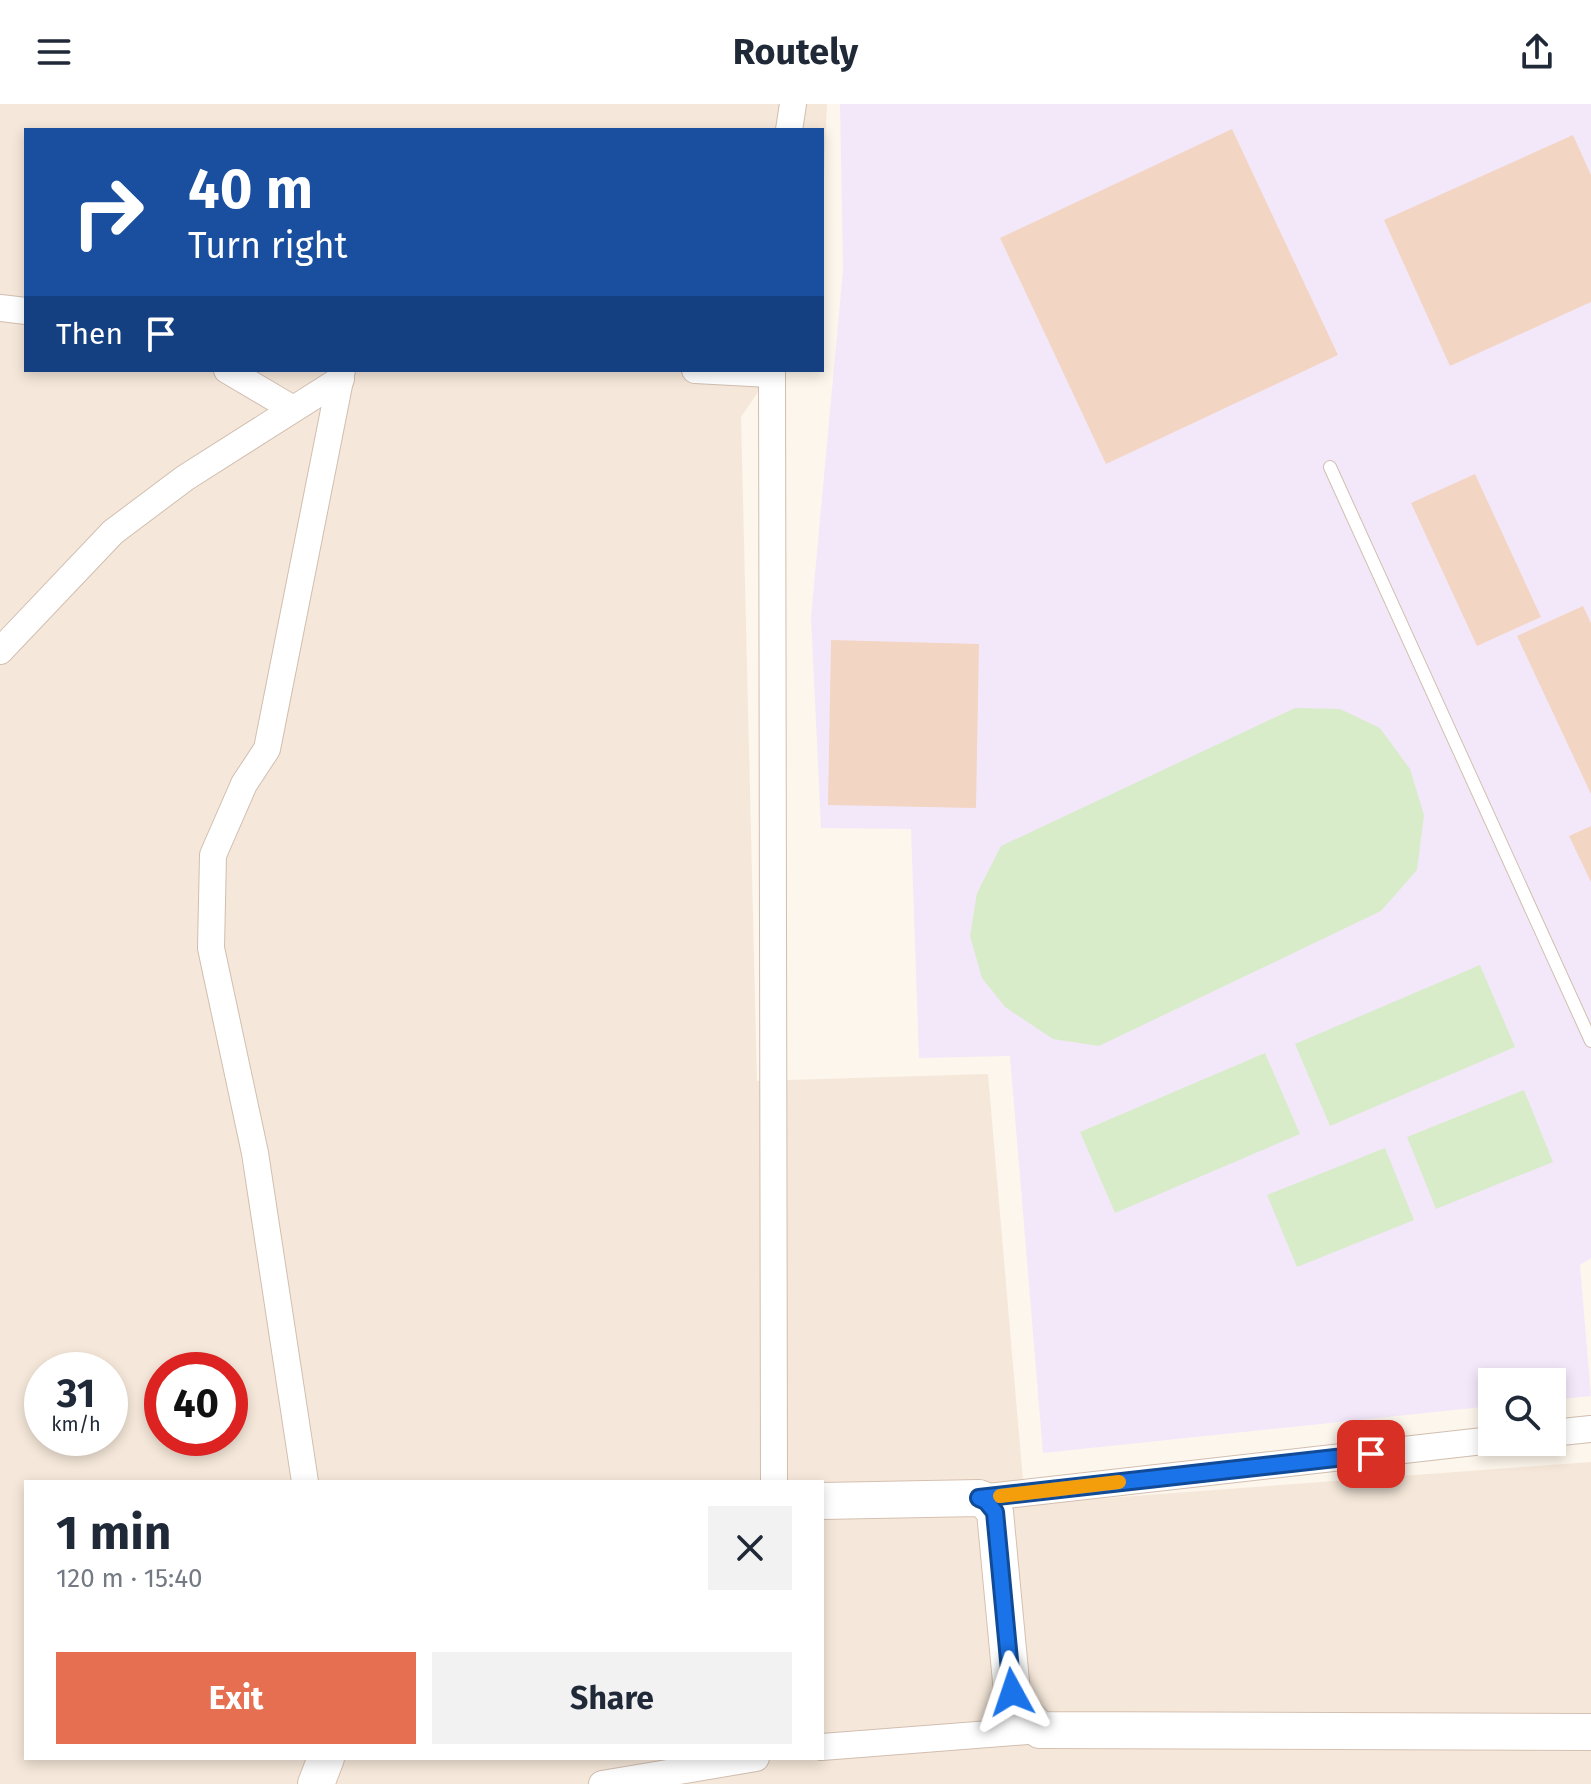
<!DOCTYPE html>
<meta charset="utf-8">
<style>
body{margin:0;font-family:"Fira Sans",sans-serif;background:#f2f2f3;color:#1f2937;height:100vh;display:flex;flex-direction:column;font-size:30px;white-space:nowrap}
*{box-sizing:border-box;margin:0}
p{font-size:26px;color:#747a83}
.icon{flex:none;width:44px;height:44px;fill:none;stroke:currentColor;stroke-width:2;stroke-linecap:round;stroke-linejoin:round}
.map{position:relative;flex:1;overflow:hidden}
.sheet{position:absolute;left:24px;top:1376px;width:800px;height:280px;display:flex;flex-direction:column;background:#fff;border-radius:0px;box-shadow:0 4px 12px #0003}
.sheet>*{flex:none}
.top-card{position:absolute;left:24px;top:24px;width:800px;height:244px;border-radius:0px;box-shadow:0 4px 12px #0003;background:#1a4fa0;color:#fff;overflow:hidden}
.tools{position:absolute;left:1478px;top:1264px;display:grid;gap:16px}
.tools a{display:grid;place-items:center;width:88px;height:88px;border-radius:0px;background:#fff;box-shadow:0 4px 12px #0003;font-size:40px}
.speed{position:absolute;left:24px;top:1248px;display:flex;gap:16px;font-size:40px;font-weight:700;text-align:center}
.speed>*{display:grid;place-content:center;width:104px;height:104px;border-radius:50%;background:#fff;box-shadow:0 4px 12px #0003;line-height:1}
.speed small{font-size:20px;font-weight:400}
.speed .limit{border:12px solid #d22;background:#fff;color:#111}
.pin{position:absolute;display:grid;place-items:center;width:68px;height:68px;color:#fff;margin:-34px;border-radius:16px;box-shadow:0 4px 12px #0006}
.me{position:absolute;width:88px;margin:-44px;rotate:355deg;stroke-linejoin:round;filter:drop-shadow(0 0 6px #0008)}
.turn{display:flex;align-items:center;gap:28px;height:168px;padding:0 32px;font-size:36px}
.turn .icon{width:104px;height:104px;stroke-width:2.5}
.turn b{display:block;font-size:56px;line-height:68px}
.then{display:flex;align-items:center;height:76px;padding:0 32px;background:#0003;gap:16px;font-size:30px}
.round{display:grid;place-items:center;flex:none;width:84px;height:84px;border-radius:0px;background:#f2f2f3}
.head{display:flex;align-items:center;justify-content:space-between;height:136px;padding:0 32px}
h1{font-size:48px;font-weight:700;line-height:60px}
.primary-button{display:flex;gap:16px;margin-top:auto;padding:16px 32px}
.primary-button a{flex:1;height:92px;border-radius:0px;background:#e76f51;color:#fff;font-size:32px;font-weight:700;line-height:92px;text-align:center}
.primary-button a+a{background:#f2f2f3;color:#1f2937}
header{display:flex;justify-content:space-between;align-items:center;height:104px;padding:0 32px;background:#fff;font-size:36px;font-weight:700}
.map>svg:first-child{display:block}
.residential{fill:#f5e8da;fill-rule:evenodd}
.education{fill:#f3e8fa}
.green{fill:#d8ecc9}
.building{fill:#f3d5c3}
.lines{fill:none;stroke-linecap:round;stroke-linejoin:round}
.lane-casing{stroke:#d1beb0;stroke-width:14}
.street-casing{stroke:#d1beb0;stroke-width:28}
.secondary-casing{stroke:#d6c0b0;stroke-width:38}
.lane{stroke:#fff;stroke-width:12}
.street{stroke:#fff;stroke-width:26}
.secondary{stroke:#fff;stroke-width:36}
.route-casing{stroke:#114b97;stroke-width:20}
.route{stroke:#1a73e8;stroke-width:14}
.slow{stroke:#f59e0b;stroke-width:14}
</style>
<header><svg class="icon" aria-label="menu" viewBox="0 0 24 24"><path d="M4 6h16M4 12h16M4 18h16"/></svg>Routely<svg class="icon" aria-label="share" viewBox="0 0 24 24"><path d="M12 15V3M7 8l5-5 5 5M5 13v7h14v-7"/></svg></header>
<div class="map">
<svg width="1591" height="1680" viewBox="0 0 1591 1680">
<rect width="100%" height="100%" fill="#fdf6ec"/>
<path class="residential" d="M0,0H827L822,121V26H26V266H773L741,313L757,977L988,970L1025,1400L1591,1358V1680H0ZM42,1266H110V1334H42ZM162,1266H230V1334H162ZM26,1378H822V1654H26Z"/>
<polygon class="education" points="840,0 1591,0 1591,1154 1580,1161 1591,1292 1552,1296 1552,1278 1492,1278 1492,1302 1043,1349 1010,952 919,954 911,725 821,724 811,513 843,166"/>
<g class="green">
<polygon points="1295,604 1340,605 1380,624 1410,665 1424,711 1417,766 1381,807 1099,942 1053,935 1005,903 982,874 970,832 977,789 1001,742"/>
<polygon points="1480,861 1515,943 1330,1022 1295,940"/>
<polygon points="1265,949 1300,1030 1115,1109 1080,1028"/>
<polygon points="1524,986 1553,1058 1436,1105 1407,1033"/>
<polygon points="1385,1044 1414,1116 1297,1163 1267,1091"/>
</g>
<g class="building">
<polygon points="1232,25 1338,251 1106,360 1000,134"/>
<polygon points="1573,31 1591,71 1591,198 1450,262 1384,116"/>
<polygon points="1475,370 1541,513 1477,542 1411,399"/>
<polygon points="1583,502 1591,519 1591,690 1517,532"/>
<polygon points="831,536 979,540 976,704 828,701"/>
<polygon points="1591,722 1591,778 1569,732"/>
</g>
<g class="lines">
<defs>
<polyline id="lane" points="1330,363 1591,937"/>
<g id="street">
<polyline points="789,26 793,0"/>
<polyline points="0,204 26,207"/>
<polyline points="227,266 293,305"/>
<polyline points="695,266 771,270"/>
<polyline points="772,266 774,1378"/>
<polyline points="0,547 113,428 185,374 341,275"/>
<polyline points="1552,1329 1591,1325"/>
<polyline points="305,1378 255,1049 211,844 213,751 244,680 267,645 342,266"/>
<polyline points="979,1394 1492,1336"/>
<polyline points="822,1643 1040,1626"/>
<polyline points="602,1680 756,1654"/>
</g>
<g id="secondary">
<polyline points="822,1397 979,1394 986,1397 995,1408 1012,1588 1022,1608 1040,1626 1591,1628"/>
<polyline points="316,1680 326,1654"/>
</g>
</defs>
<use href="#lane" class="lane-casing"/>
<use href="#street" class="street-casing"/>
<use href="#secondary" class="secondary-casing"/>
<use href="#lane" class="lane"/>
<use href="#street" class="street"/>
<use href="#secondary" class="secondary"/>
</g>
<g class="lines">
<defs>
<polyline id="route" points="1012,1588 995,1408 986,1397 979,1394 1371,1350"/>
</defs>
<use href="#route" class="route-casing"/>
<use href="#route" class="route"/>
<polyline class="slow" points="1000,1392 1119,1378"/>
</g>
</svg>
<div class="tools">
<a><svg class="icon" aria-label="search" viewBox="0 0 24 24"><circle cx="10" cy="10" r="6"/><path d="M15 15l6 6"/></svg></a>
</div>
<div class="speed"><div>31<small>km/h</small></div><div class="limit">40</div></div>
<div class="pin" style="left:1371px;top:1350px;background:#d93025"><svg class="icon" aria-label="arrive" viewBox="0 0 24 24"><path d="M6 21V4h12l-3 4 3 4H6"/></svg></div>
<svg class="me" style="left:1012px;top:1588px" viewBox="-20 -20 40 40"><path d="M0-17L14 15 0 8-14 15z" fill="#1a73e8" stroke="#fff" stroke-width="4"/></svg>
<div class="top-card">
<div class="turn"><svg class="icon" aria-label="right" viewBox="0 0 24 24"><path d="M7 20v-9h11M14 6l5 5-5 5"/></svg><div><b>40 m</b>Turn right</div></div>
<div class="then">Then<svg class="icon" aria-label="arrive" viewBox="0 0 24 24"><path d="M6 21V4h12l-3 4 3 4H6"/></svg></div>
</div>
<section class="sheet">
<div class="head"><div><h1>1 min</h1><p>120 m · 15:40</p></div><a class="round"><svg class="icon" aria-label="close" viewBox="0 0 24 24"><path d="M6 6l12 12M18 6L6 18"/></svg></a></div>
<div class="primary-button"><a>Exit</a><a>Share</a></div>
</section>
</div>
